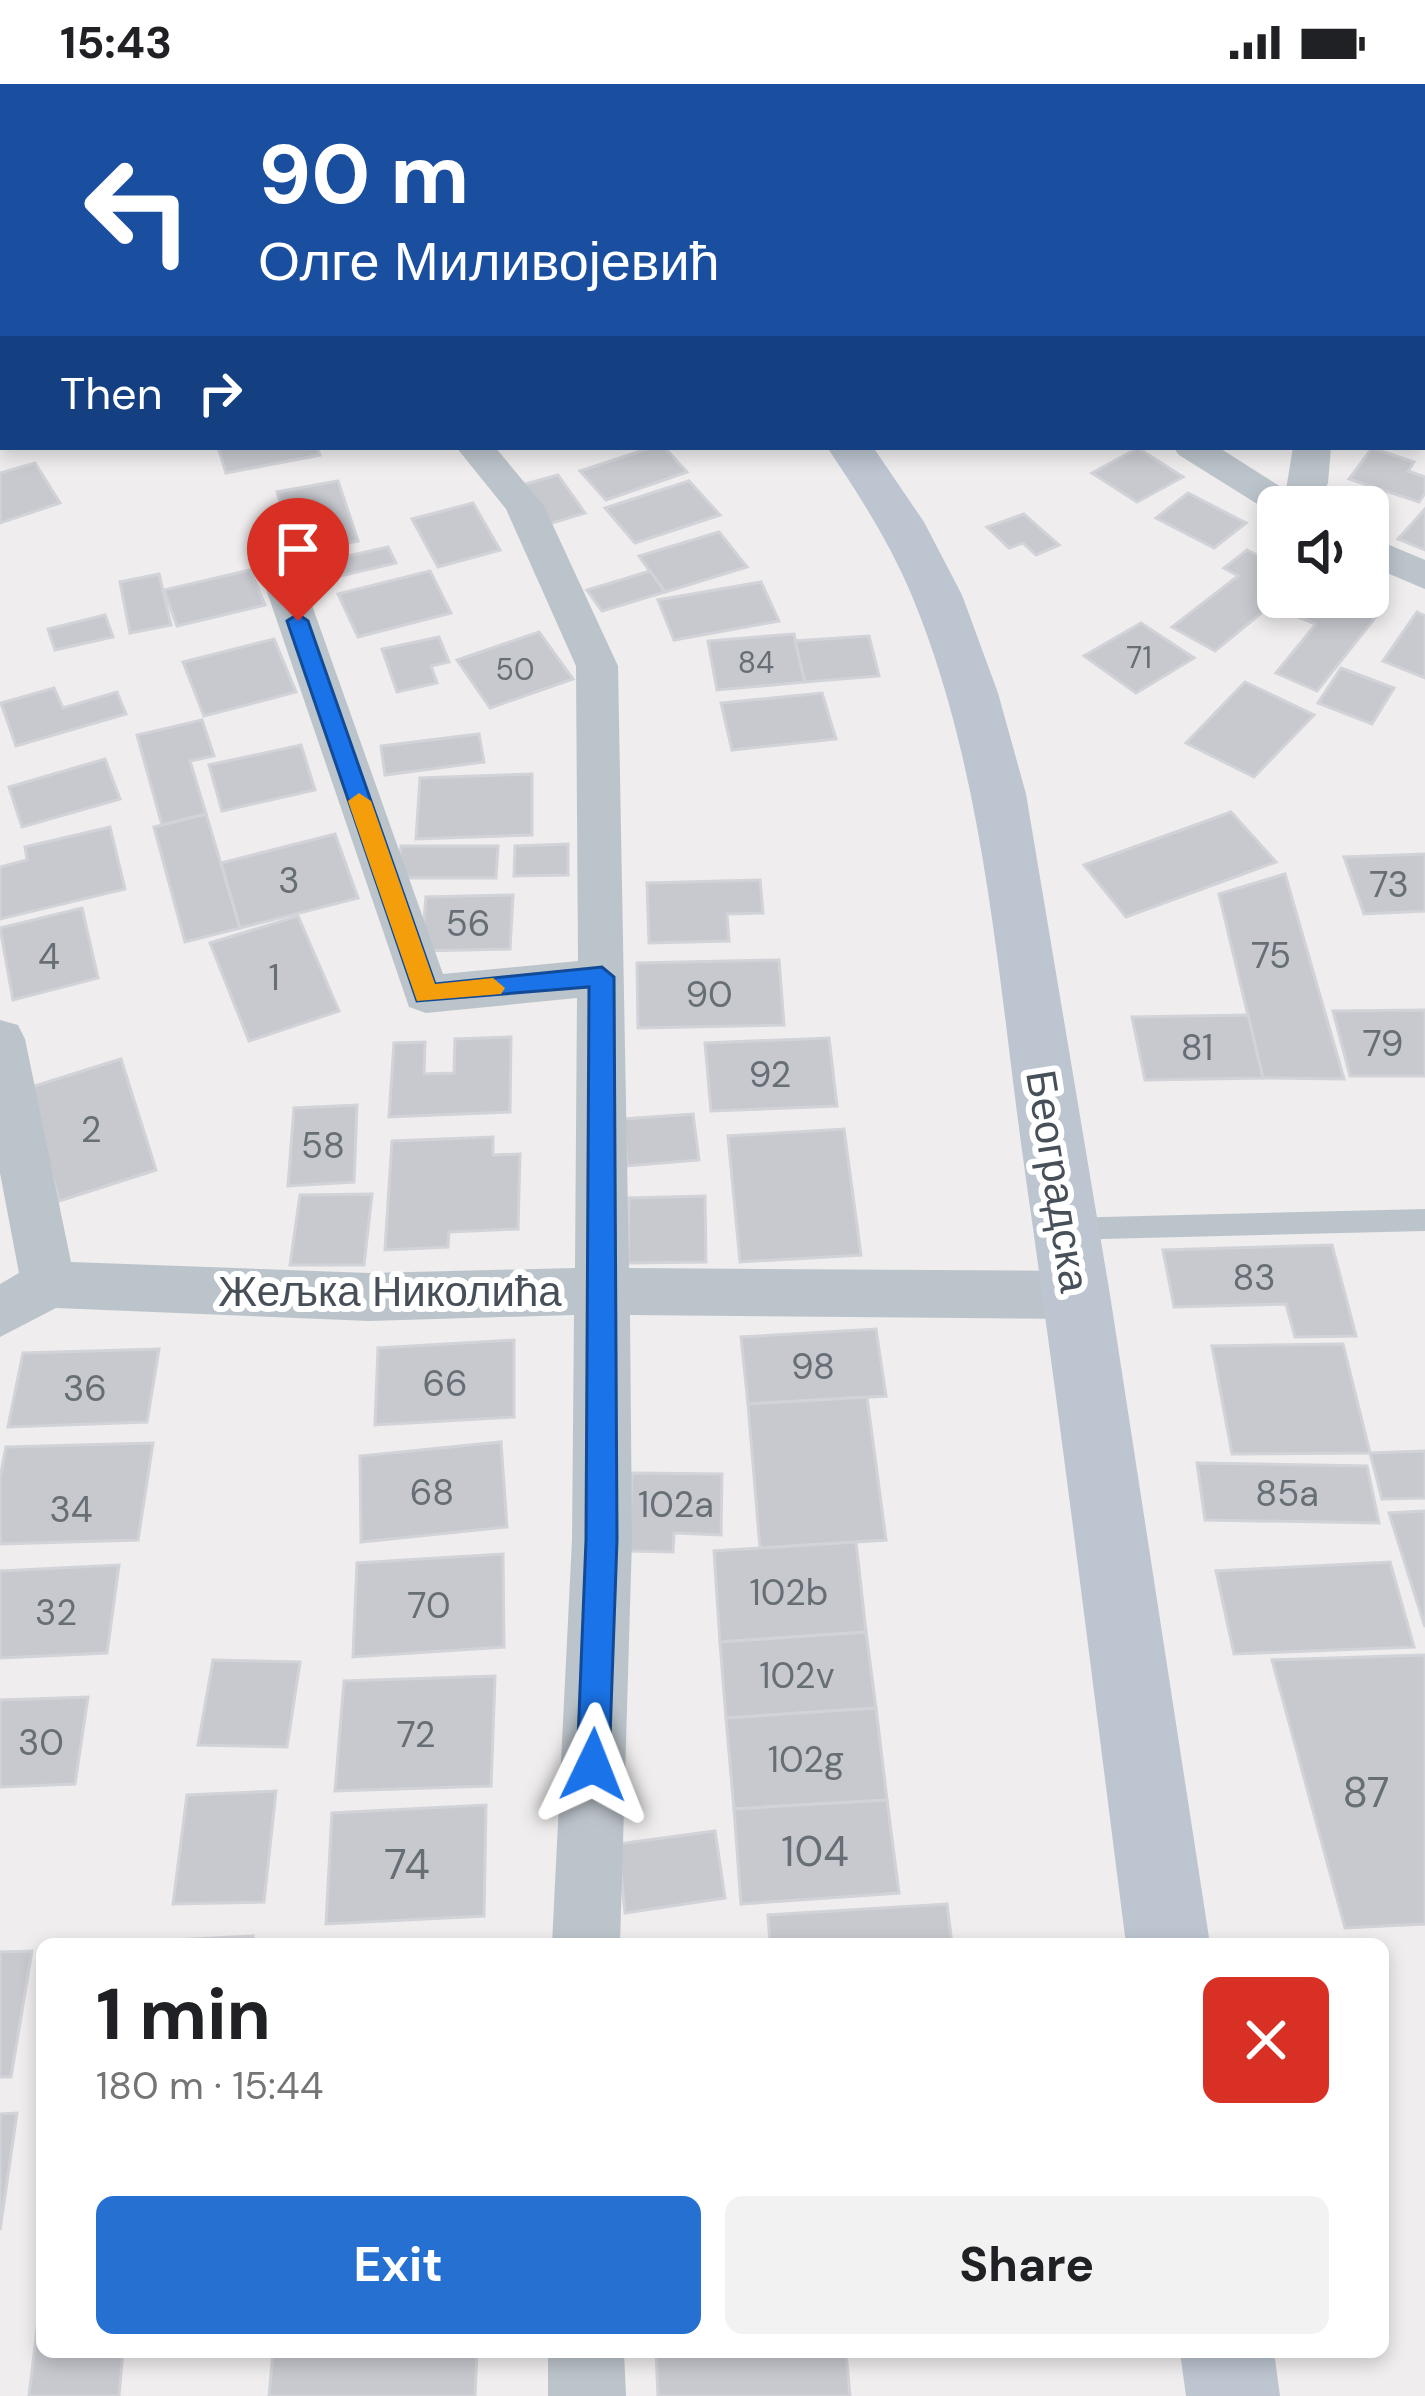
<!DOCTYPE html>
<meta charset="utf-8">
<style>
body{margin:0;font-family:"DM Sans",sans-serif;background:#f2f2f2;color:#202124;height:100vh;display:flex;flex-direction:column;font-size:45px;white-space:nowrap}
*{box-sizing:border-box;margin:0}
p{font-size:39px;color:#757577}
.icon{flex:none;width:66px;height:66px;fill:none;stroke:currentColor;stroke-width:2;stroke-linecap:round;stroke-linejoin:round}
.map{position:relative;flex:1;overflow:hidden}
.sheet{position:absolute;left:36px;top:1854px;width:1353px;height:420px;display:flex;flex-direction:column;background:#fff;border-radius:18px;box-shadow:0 6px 18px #0003}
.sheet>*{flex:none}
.top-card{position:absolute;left:0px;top:0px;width:1425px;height:366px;box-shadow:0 6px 18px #0003;background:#1a4fa0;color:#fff;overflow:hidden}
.tools{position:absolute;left:1257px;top:402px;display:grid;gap:24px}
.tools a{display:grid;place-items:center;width:132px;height:132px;border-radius:18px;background:#fff;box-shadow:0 6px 18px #0003;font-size:60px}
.pin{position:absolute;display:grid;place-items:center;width:102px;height:102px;color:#fff;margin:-123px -51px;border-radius:50% 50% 50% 0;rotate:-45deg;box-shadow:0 0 12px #0007}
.pin .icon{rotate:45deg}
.me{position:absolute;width:132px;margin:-66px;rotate:2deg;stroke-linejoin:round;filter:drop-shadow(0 0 9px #0008)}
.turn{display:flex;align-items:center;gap:42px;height:252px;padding:0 60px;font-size:54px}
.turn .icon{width:156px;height:156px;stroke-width:2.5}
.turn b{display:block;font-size:84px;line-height:102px}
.then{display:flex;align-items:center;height:114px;padding:0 60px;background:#0003;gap:24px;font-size:45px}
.round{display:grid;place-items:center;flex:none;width:126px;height:126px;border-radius:18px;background:#f2f2f2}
.head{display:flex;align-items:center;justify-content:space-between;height:204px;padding:0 60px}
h1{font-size:72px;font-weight:700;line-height:90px}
.cta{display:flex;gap:24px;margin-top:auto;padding:24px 60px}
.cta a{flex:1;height:138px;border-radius:18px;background:#2570d1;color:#fff;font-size:48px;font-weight:700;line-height:138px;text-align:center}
.cta a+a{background:#f2f2f2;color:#202124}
.status{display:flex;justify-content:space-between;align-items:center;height:84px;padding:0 60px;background:#fff;direction:ltr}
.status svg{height:33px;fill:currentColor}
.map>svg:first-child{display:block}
.building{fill:#c7c9cf;stroke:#d1d3d8;stroke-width:3}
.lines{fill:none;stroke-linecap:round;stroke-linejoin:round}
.path{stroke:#78c6a0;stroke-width:4.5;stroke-dasharray:6 4.5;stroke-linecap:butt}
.lane{fill:#bcc4cb;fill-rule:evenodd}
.street{fill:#bcc4cb;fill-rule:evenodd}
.secondary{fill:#bcc5d0;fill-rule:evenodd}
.route{fill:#1a73e8;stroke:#114b97;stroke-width:3}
.slow{fill:#f59e0b}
.labels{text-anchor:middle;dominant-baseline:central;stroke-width:12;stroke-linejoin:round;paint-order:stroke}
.far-number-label{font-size:30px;fill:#676e76}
.number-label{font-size:36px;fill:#676e76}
.street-label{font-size:42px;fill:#475059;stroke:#fff}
.near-number-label{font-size:42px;fill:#676e76}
</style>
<div class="status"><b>15:43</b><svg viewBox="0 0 49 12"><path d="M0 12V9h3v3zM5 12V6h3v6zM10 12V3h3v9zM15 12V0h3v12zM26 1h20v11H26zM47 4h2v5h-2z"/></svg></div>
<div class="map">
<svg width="1425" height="2312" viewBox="0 0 1425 2312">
<rect width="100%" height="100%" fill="#efeded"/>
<g class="building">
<polygon points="218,363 317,363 320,371 226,389"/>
<polygon points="653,363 664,363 687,388 606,416 580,387"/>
<polygon points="1138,364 1183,393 1137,418 1092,389"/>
<polygon points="1372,364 1414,378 1408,387 1425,393 1425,409 1419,418 1349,395"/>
<polygon points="35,379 60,419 0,439 0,389"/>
<polygon points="558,391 585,429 549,440 522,401"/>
<polygon points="338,397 358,457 296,469 277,408"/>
<polygon points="689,397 720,431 635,459 605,424"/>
<polygon points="1188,409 1246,439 1214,464 1156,434"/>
<polygon points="473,419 500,466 438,483 412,435"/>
<polygon points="1425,425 1425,466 1398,455"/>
<polygon points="1024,430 1059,461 1036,471 1023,459 1009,464 987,443"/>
<polygon points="719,448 747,483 665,508 639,472"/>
<polygon points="388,463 396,479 314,498 307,481"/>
<polygon points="1247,466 1278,482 1281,513 1215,567 1172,543 1238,492 1224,484"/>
<polygon points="250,486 265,521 177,542 164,506"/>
<polygon points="430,487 451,529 358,553 338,510"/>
<polygon points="650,487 665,508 602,527 587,506"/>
<polygon points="159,490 171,541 130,549 120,498"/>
<polygon points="761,498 779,537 674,556 658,516"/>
<polygon points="1301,513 1340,513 1379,529 1317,607 1276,589 1316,540 1288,529"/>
<polygon points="1417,528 1425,532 1425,594 1383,577"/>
<polygon points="105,531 113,553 55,566 48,545"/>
<polygon points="1141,539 1194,574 1136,609 1084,572"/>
<polygon points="539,548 573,595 490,624 457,576"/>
<polygon points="794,550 805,598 717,606 708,557"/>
<polygon points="869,552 879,592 805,598 795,557"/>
<polygon points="439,553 449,578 431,582 437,599 397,608 382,565"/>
<polygon points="274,555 296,608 204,632 183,578"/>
<polygon points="1341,584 1394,604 1372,640 1318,619"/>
<polygon points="1245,598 1314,631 1254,693 1186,659"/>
<polygon points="54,604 63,624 117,608 126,630 16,662 1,619"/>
<polygon points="822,609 836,655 732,666 721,619"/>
<polygon points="202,636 214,672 190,677 206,730 162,741 137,651"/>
<polygon points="479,650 484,678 385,691 381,662"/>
<polygon points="301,661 315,706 222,727 209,681"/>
<polygon points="105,675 120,715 22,743 9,703"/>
<polygon points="532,690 532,751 416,755 420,694"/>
<polygon points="1231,728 1276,778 1126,833 1084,781"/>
<polygon points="206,730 240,844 185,858 154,743"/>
<polygon points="110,743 125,805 0,835 0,783 27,776 25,763"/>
<polygon points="335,750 358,814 240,844 221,779"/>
<polygon points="568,760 568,791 514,792 515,762"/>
<polygon points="401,762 498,762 496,794 397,794"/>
<polygon points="1425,770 1425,827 1364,830 1344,773"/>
<polygon points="1285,790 1344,995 1263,994 1219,810"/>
<polygon points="760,796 763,829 727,830 729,857 649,859 647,799"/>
<polygon points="513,811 510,865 421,867 426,813"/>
<polygon points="82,824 98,894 13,916 0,844"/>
<polygon points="298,832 339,927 249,957 210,859"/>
<polygon points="779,876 784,941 638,944 637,879"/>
<polygon points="1425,926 1425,992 1350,992 1333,927"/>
<polygon points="1248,931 1263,994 1145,996 1132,933"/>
<polygon points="511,953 510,1028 389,1033 394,959 425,958 424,990 454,989 455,955"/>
<polygon points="829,954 837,1022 711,1027 705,959"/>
<polygon points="121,975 156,1086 59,1117 28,1004"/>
<polygon points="357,1021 354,1098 288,1102 294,1024"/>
<polygon points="693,1030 699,1076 627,1082 624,1035"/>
<polygon points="844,1045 861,1171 740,1178 728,1052"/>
<polygon points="493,1053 493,1071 520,1070 518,1145 449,1148 448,1163 385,1166 392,1057"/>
<polygon points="372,1110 364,1181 290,1181 300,1111"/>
<polygon points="705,1112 706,1178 628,1179 629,1114"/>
<polygon points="1332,1161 1356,1252 1295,1253 1286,1220 1174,1223 1163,1166"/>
<polygon points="876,1245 886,1312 748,1320 741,1253"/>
<polygon points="514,1256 514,1333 375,1341 378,1264"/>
<polygon points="1343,1260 1370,1369 1232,1370 1212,1262"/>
<polygon points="159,1265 147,1338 8,1343 23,1269"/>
<polygon points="867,1313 886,1456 760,1464 748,1320"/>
<polygon points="501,1358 507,1443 361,1458 360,1372"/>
<polygon points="153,1359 138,1456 0,1460 0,1394 6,1363"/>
<polygon points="1425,1367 1425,1414 1382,1415 1370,1369"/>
<polygon points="1197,1379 1367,1382 1379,1439 1205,1436"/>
<polygon points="632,1389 722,1390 721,1451 674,1449 673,1468 629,1467"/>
<polygon points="1425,1427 1425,1543 1389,1429"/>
<polygon points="856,1458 866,1548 720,1558 714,1467"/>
<polygon points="503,1470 504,1563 353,1573 357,1479"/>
<polygon points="1390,1478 1414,1563 1234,1570 1216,1487"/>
<polygon points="119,1481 107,1569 0,1574 0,1487"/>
<polygon points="866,1548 876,1624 726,1634 720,1558"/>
<polygon points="1425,1571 1425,1840 1345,1844 1272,1576"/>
<polygon points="213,1576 300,1578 287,1663 198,1661"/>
<polygon points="495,1592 491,1702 335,1707 344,1597"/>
<polygon points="88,1613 75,1700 0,1703 0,1616"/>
<polygon points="876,1624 887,1716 734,1725 726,1634"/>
<polygon points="276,1707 264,1818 173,1820 187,1711"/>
<polygon points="887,1716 899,1809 741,1820 734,1725"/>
<polygon points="486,1721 484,1832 326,1840 332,1729"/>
<polygon points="715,1747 725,1814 625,1829 618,1760"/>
<polygon points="947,1820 952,1860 770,1860 768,1831"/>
<polygon points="253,1852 252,1860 172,1860 173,1856"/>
<polygon points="32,1867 11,1993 0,1993 0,1868"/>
<polygon points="17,2029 0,2146 0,2030"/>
<polygon points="42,2203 42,2268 123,2268 119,2312 29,2312"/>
<polygon points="273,2268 477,2268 475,2312 269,2312"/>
<polygon points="656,2268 846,2268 850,2312 658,2312"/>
</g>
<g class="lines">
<polyline class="path" points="373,3 383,0"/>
<polygon class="lane" points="1425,1125 1425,1147 1063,1156 1053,1153 1050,1145 1053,1137 1063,1134"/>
<g class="street">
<polygon points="155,0 186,0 188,3 157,3"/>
<polygon points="791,0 822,0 824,3 793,3"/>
<polygon points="1251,0 1288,0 1290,3 1253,3"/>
<polygon points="1422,36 1425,37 1425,57 1422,56"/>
<polygon points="3,107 3,127 0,128 0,108"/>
<polygon points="456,363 495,363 544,422 618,582 629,1184 1076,1187 1095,1194 1104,1211 1095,1228 1076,1235 630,1231 632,1456 620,1860 552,1860 572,1456 574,1231 369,1237 56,1224 0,1253 0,1200 19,1189 0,1089 0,936 18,941 25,955 71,1178 369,1189 575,1184 577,914 426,929 409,923 263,496 269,487 283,483 297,487 303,496 443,890 578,877 576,582 506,425"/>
<polygon points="1173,363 1218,363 1286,406 1293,363 1331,363 1328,399 1317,423 1278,423 1278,433 1179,371"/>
<polygon points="1368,452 1425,476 1425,505 1368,481"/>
<polygon points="548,2268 624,2268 626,2312 548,2312"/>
</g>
<g class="secondary">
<polygon points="511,0 551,0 553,3 513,3"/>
<path d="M827,363H873L924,438L962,511L998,609L1026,710L1110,1211L1210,1860H1126C1093,1603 1062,1345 1025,1088C998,899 986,690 912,512C890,459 859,411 827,363Z"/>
<polygon points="1180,2268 1274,2268 1280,2312 1186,2312"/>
</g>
</g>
<polygon class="route" points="298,530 308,537 435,900 602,883 614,893 617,1456 609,1681 605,1692 593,1697 582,1692 577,1681 586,1456 589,903 417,917 287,537"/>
<polygon class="slow" points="359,709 371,717 435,900 493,894 505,904 501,910 417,917 348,717"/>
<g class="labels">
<g class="far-number-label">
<text x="1139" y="573">71</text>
<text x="756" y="578">84</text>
<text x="515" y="585">50</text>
</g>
<g class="number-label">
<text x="289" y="796">3</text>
<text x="1389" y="800">73</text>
<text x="468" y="839">56</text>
<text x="1271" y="871">75</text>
<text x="49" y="872">4</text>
<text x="274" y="893">1</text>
<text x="709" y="910">90</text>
<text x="1383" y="959">79</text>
<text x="1197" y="963">81</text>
<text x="770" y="990">92</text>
<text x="91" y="1045">2</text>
<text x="323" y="1061">58</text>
<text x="1254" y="1193">83</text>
<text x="813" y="1282">98</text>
<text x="445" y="1299">66</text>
<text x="85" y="1304">36</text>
<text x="432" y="1408">68</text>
<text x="1287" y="1409">85a</text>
<text x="676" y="1420">102a</text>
<text x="71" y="1425">34</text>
<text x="789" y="1508">102b</text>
<text x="429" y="1521">70</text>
<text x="56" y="1528">32</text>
<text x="797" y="1591">102v</text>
<text x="416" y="1650">72</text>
<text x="41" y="1658">30</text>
<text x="806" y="1675">102g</text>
</g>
<g class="street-label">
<text transform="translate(1058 1097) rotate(81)">Београдска</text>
<text x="390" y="1207">Жељка Николића</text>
</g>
<g class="near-number-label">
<text x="1366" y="1708">87</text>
<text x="815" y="1767">104</text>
<text x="407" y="1780">74</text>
</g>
</g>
</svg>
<div class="tools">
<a><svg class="icon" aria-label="sound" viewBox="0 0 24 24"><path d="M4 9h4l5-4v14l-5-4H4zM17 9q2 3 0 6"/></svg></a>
</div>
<div class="pin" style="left:298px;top:537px;background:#d93025"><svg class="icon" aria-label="arrive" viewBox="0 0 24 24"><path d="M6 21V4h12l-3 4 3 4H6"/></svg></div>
<svg class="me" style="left:593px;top:1681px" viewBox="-20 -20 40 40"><path d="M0-17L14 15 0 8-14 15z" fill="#1a73e8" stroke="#fff" stroke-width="4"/></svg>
<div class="top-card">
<div class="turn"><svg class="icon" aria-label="left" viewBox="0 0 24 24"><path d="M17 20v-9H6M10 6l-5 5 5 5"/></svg><div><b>90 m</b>Олге Миливојевић</div></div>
<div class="then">Then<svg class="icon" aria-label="right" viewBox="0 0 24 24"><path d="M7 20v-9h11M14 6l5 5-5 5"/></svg></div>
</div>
<section class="sheet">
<div class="head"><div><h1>1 min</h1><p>180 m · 15:44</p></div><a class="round" style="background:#d93025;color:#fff"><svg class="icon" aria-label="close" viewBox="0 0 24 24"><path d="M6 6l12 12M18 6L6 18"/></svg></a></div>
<div class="cta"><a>Exit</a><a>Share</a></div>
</section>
</div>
